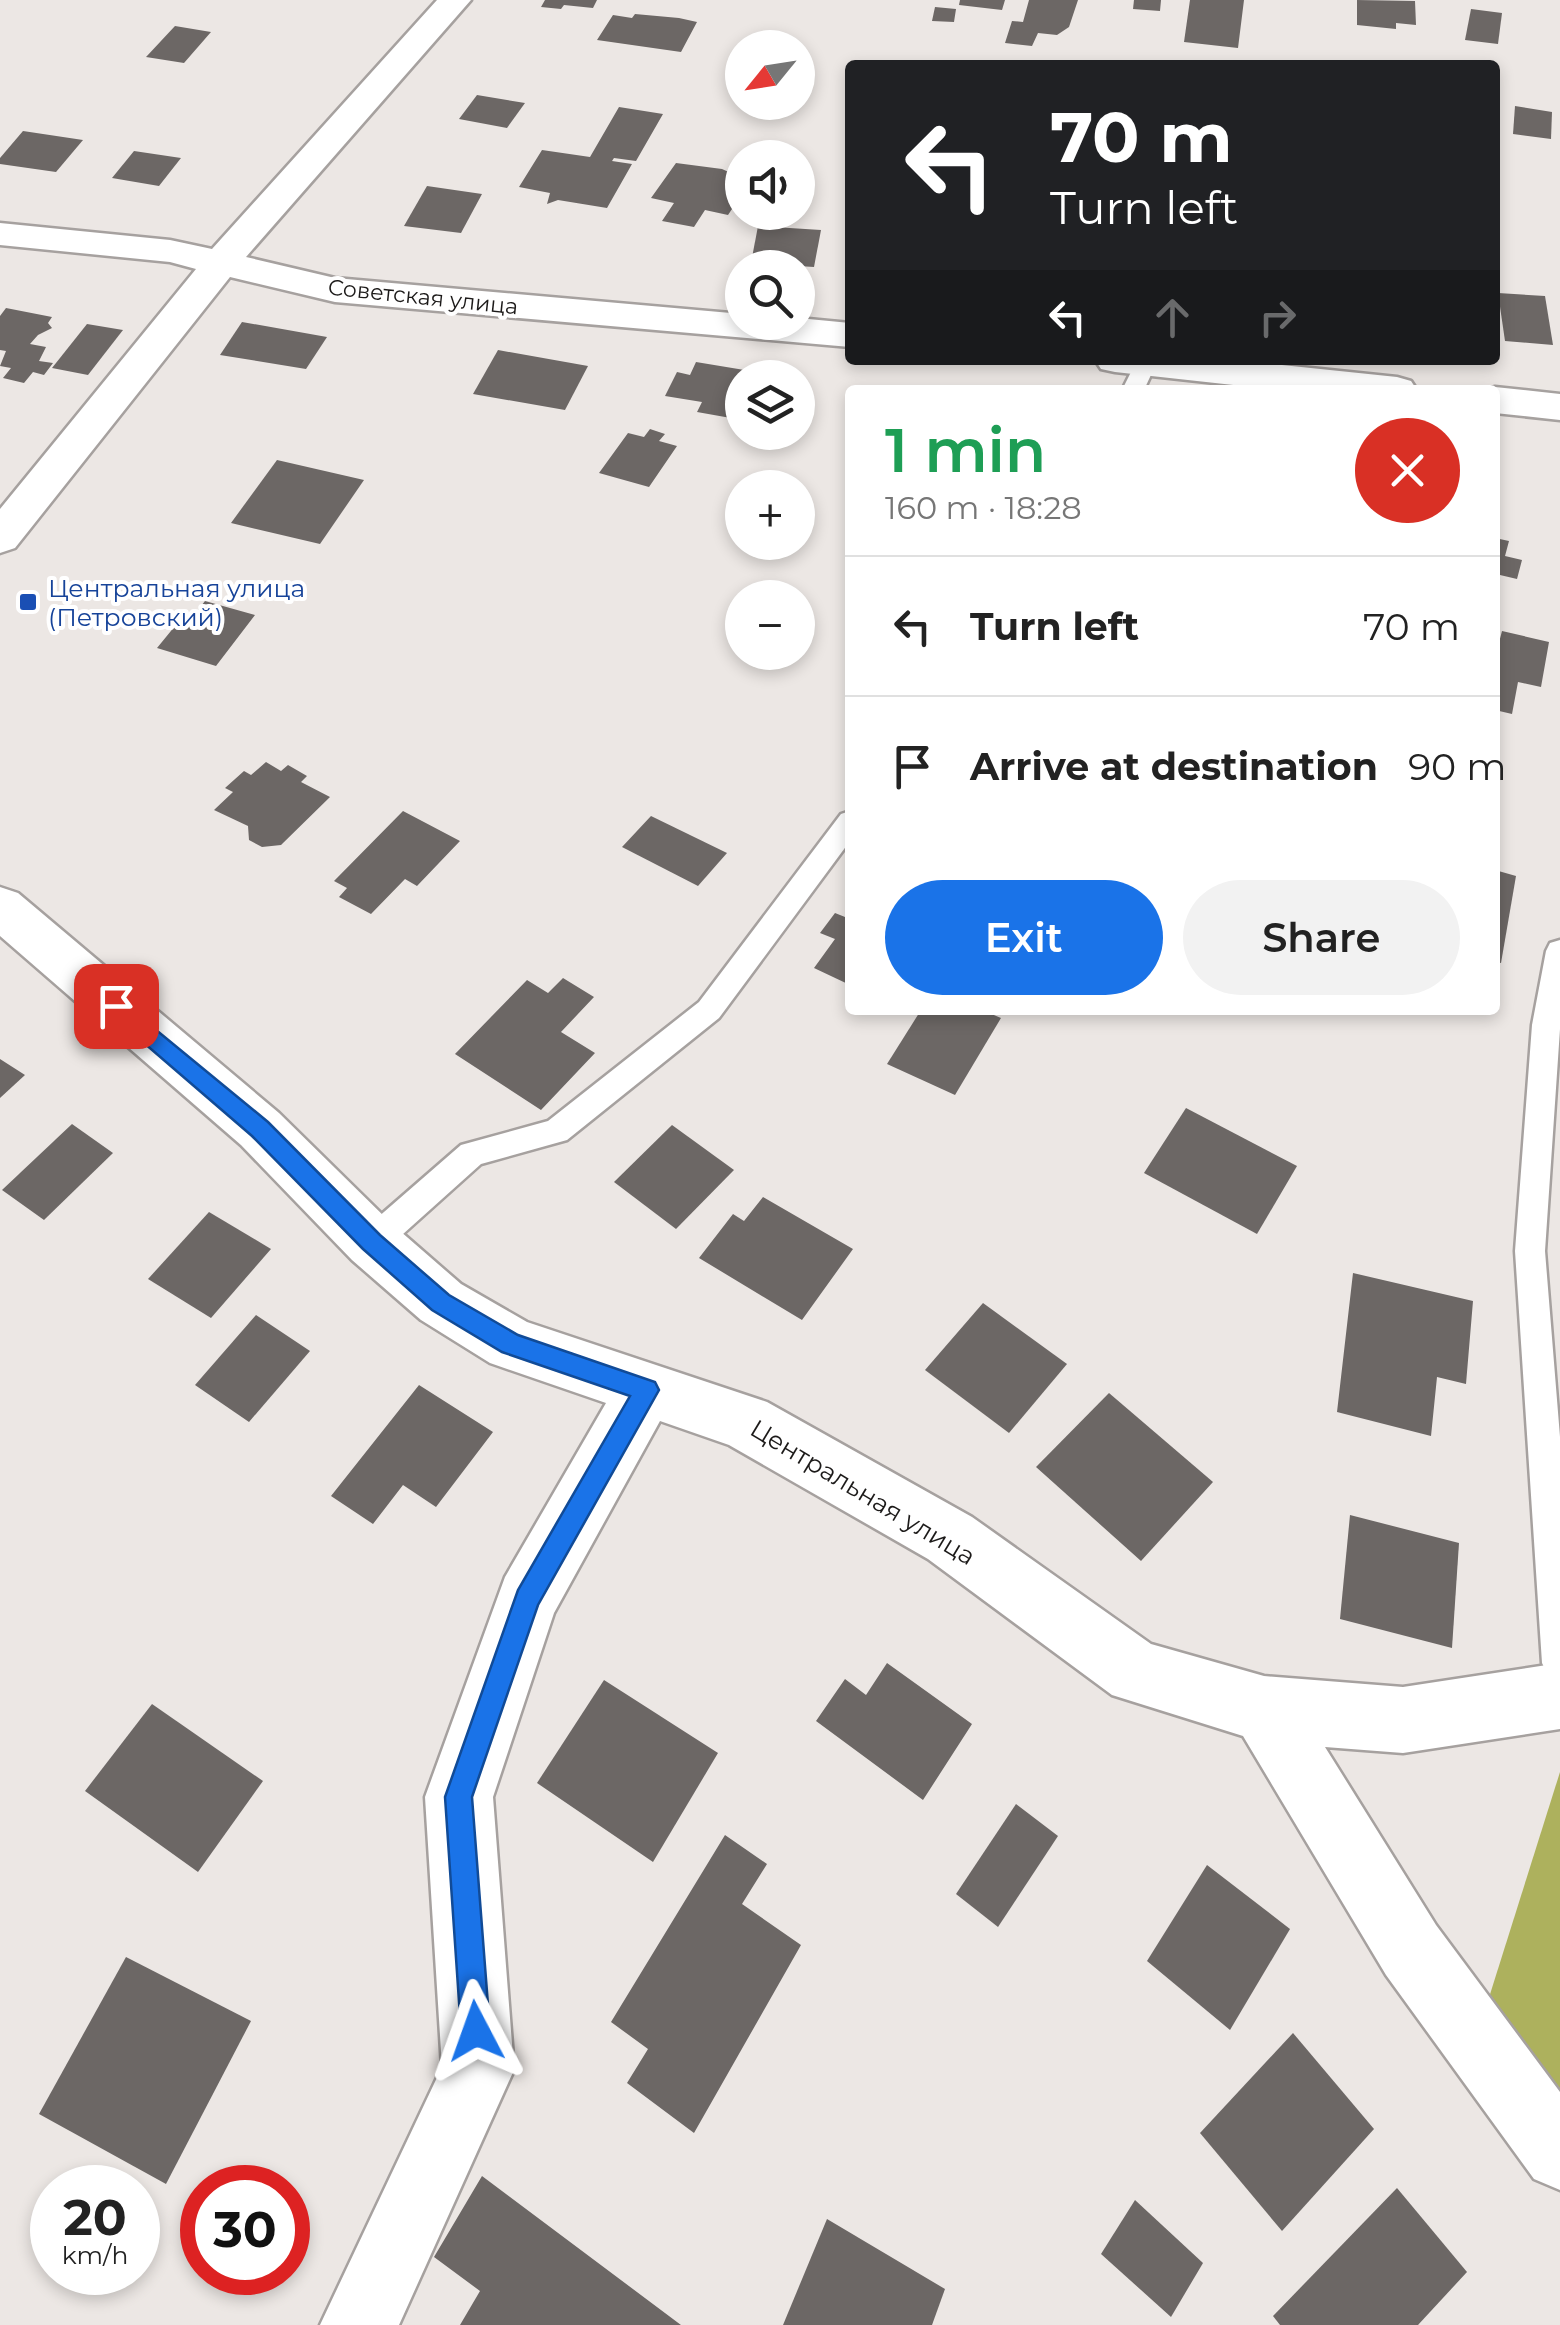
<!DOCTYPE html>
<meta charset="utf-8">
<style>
body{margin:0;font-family:Montserrat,sans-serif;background:#f2f2f2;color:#222;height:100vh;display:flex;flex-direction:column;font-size:38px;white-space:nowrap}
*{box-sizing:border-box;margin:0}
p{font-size:32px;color:#767676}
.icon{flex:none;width:55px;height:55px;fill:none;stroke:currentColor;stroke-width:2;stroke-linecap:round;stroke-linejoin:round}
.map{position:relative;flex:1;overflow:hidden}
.side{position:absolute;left:845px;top:385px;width:655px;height:630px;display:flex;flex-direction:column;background:#fff;border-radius:10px;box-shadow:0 5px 15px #0003}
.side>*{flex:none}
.banner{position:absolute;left:845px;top:60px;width:655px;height:305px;border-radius:10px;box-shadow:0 5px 15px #0003;background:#202124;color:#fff;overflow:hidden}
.needle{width:65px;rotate:240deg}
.fabs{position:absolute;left:725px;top:30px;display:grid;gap:20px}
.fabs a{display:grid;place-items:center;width:90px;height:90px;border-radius:50%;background:#fff;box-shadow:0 5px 15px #0003;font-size:50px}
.speed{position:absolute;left:30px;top:2165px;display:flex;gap:20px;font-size:50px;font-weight:700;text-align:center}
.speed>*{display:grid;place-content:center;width:130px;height:130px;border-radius:50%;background:#fff;box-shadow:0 5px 15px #0003;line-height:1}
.speed small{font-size:25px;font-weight:400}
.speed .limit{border:15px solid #d22;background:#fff;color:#111}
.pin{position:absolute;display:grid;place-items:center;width:85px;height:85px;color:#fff;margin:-42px;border-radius:20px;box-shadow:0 5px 15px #0006}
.me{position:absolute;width:110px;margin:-55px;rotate:356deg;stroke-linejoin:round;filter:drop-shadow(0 0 8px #0008)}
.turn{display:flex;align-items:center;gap:35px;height:210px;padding:0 40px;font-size:45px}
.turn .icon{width:130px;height:130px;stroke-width:2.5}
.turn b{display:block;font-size:70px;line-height:85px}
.lanes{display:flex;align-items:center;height:95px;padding:0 40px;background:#0003;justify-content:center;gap:50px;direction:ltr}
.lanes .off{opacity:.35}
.round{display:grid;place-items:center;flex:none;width:105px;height:105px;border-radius:52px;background:#f2f2f2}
.headline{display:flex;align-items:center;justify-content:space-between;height:170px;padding:0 40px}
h1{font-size:60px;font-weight:600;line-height:75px;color:#1e9e55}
.primary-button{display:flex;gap:20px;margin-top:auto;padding:20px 40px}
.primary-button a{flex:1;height:115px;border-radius:60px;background:#1a73e8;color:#fff;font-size:40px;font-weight:600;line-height:115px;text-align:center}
.primary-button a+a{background:#f2f2f2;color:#222}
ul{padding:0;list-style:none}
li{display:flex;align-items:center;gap:30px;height:140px;padding:0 40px;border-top:2px solid #e0e0e0}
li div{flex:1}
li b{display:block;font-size:38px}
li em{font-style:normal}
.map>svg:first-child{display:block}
.forest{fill:#adb15d}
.building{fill:#6c6765}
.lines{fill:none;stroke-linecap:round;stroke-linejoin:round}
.lane-casing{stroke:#a6a19f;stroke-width:5}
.street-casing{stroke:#a6a19f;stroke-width:5}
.lane{fill:#fff;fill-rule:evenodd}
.street{fill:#fff;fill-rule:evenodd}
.route{fill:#1a73e8;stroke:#114b97;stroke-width:2.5}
.transit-dot{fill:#1a4fb4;stroke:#fff;stroke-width:4}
.labels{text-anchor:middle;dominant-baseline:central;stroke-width:8;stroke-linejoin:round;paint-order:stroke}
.far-street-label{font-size:22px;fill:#1c1a19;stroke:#fff}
.transit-label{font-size:25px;fill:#164399;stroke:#fff;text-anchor:start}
.street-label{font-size:25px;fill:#1c1a19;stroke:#fff}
</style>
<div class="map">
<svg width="1560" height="2325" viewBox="0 0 1560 2325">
<rect width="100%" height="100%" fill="#ece7e4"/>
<polygon class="forest" points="1560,1772 1560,2107 1486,2007"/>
<g class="building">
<polygon points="545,0 597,0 593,8 564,5 561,9 541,7"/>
<polygon points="960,0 1005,0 1002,10 959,5"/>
<polygon points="1029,0 1078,0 1069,27 1057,35 1038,33 1032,46 1005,43 1012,21 1023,22"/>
<polygon points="1134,0 1161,0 1160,11 1133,9"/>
<polygon points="1190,0 1244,0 1238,48 1184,42"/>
<polygon points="1357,0 1415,1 1416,25 1396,23 1396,29 1357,25"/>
<polygon points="935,7 956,9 954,22 932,21"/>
<polygon points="1471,9 1502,13 1498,44 1465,40"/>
<polygon points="635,14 679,18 697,22 681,52 597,40 613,15 632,18"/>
<polygon points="175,26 211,32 184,63 146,57"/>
<polygon points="477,95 525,103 507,128 459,119"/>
<polygon points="1515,106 1552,112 1551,139 1513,134"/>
<polygon points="619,107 663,114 636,161 614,158 612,161 632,164 607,208 558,200 547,204 550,193 519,187 542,150 590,157"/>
<polygon points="23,131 83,140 56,172 0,164 0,158"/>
<polygon points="134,151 181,158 159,186 112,178"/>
<polygon points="676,163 722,169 742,178 742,194 728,215 705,210 694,227 662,221 674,203 651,198"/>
<polygon points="427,186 482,194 461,233 404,226"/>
<polygon points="758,226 821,230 814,267 751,263"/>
<polygon points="1498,293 1545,296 1553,345 1505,341"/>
<polygon points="6,308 52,317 48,323 52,328 38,335 30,344 46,347 39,361 53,363 44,375 33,372 24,383 3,378 11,368 0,366 6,351 0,350 0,316"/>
<polygon points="242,322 327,337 306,369 220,355"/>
<polygon points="87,324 123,330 88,375 52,368"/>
<polygon points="498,350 588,366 565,410 473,394"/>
<polygon points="696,362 774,375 774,378 742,378 742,420 697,412 702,402 665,396 677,372 690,375"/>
<polygon points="650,429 665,434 659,441 677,446 649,487 599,473 628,433 644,437"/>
<polygon points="277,460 364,480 320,544 231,523"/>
<polygon points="1495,538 1509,541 1505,556 1522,560 1517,579 1500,575 1496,589"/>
<polygon points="205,601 255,615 216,666 157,648 175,626 183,629"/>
<polygon points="1502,631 1549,642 1541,687 1518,682 1512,714 1495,710 1495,658"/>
<polygon points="266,762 281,771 288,765 307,776 301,782 330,797 281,845 262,847 249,840 248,826 214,810 233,792 225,788 244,771 251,775"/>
<polygon points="403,811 460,841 417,886 405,879 371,914 339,897 347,888 334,881"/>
<polygon points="651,816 727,853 698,886 622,847"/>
<polygon points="1495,870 1516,876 1501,963 1495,962"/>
<polygon points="835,913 850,919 850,985 814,968 835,939 820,933"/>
<polygon points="563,978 594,997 561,1032 595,1053 541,1110 455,1054 527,980 548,993"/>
<polygon points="921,1010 982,1010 1001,1018 955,1095 887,1064"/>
<polygon points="0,1059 25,1075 0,1098"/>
<polygon points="1186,1108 1297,1166 1257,1234 1144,1173"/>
<polygon points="72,1124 113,1153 44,1220 2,1190"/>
<polygon points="672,1125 734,1170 676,1229 614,1182"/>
<polygon points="763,1197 853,1249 802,1320 699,1258 733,1214 744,1221"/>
<polygon points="209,1212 271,1249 211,1318 148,1279"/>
<polygon points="1353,1273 1473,1301 1466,1384 1437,1377 1431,1436 1337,1412"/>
<polygon points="983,1303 1067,1364 1009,1433 925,1370"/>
<polygon points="256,1315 310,1351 249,1422 195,1385"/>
<polygon points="419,1385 493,1432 436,1507 403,1485 373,1524 331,1496"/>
<polygon points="1109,1393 1213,1482 1141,1561 1036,1467"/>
<polygon points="1350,1515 1459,1543 1452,1648 1340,1619"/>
<polygon points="887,1663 972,1724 923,1800 816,1721 845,1679 866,1695"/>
<polygon points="604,1680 718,1753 653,1862 537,1783"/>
<polygon points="152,1704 263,1781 198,1872 85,1791"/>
<polygon points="1016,1804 1058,1836 998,1927 956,1894"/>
<polygon points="725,1835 767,1864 742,1904 801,1945 694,2133 627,2083 648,2049 611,2022"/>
<polygon points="1207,1865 1290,1929 1230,2030 1147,1961"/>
<polygon points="126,1957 251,2021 166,2184 39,2114"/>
<polygon points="1293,2033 1374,2129 1282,2231 1200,2133"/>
<polygon points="482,2176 681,2325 460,2325 480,2291 434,2257"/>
<polygon points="1397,2188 1467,2272 1418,2325 1280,2325 1273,2316"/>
<polygon points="1135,2200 1203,2263 1171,2317 1101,2254"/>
<polygon points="827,2219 945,2289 932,2325 783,2325"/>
</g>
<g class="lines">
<defs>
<g id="lane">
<polygon points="1137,360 1153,360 1156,364 1144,390 1122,390"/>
<polygon points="850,811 850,841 719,1018 567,1140 481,1164 383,1252 372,1256 361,1252 357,1242 361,1232 461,1145 548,1121 699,1002 841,814"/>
<polygon points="1560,940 1560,1029 1545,1251 1560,1437 1560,1681 1548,1675 1542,1663 1515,1251 1532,1025 1546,951 1550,943"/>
</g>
<g id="street">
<polygon points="437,0 471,0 246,257 335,278 742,314 742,322 798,322 798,318 850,323 850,347 335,302 230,277 15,548 0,553 0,509 196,269 170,262 0,245 0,223 170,240 212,249"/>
<polygon points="1095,360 1234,360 1397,377 1411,381 1417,390 1278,390 1115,372 1101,369"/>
<polygon points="1495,387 1560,394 1560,420 1495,413 1495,390 1484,390"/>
<polygon points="0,887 18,893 279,1113 392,1224 461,1284 527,1322 767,1402 972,1517 1151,1644 1264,1676 1403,1687 1560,1663 1560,1729 1403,1753 1325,1747 1436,1925 1560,2092 1560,2190 1534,2179 1386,1975 1243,1736 1112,1695 928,1559 729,1445 660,1421 554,1613 493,1797 514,2070 399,2325 320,2325 442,2067 425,1797 505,1577 606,1403 490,1363 421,1320 352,1260 241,1145 0,936"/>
</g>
</defs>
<use href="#lane" class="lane-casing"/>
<use href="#street" class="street-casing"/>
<use href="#lane" class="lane"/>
<use href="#street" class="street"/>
</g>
<polygon class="route" points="116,997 268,1122 380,1235 449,1295 518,1335 655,1382 659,1390 538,1605 472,1797 490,2031 486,2041 476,2046 465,2041 461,2031 445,1797 518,1590 630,1396 502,1352 432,1310 363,1249 252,1136 108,1012 105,1006"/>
<rect class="transit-dot" x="18" y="592" width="20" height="20" rx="5"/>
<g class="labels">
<g class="far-street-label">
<text transform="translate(423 297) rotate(6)">Советская улица</text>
</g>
<g class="transit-label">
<text x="48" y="588">Центральная улица<tspan x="48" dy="29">(Петровский)</tspan></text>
</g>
<g class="street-label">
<text transform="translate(863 1492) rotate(31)">Центральная улица</text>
</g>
</g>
</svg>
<div class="fabs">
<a><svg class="needle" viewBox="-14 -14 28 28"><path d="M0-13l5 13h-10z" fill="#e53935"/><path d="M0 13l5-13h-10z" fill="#767676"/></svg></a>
<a><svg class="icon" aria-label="sound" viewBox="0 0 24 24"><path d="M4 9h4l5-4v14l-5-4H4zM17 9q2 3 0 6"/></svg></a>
<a><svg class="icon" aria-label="search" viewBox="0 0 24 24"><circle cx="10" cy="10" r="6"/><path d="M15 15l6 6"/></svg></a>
<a><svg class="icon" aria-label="layers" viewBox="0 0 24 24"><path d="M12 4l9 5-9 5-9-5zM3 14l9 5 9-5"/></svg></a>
<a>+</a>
<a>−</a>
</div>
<div class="speed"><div>20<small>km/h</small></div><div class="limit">30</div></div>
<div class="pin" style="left:116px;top:1006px;background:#d93025"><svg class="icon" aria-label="arrive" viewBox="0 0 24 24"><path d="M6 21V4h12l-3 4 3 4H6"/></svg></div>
<svg class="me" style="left:476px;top:2031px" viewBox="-20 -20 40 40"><path d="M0-17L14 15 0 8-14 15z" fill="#1a73e8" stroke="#fff" stroke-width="4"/></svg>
<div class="banner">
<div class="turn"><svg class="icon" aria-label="left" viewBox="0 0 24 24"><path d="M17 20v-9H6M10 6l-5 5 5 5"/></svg><div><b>70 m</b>Turn left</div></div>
<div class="lanes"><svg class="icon" aria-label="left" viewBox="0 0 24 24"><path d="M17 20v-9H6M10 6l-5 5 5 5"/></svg><svg class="icon off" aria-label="ahead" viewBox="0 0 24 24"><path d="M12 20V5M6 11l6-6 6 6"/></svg><svg class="icon off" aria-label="right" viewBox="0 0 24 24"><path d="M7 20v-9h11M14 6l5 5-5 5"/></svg></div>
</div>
<section class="side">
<div class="headline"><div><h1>1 min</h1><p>160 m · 18:28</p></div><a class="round" style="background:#d93025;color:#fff"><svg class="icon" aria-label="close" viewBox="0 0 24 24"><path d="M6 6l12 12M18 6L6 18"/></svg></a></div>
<ul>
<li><svg class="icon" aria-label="left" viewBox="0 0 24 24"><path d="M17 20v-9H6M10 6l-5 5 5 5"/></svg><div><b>Turn left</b></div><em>70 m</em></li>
<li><svg class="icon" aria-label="arrive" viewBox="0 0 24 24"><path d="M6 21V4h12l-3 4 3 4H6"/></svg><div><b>Arrive at destination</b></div><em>90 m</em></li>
</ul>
<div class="primary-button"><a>Exit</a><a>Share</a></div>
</section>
</div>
